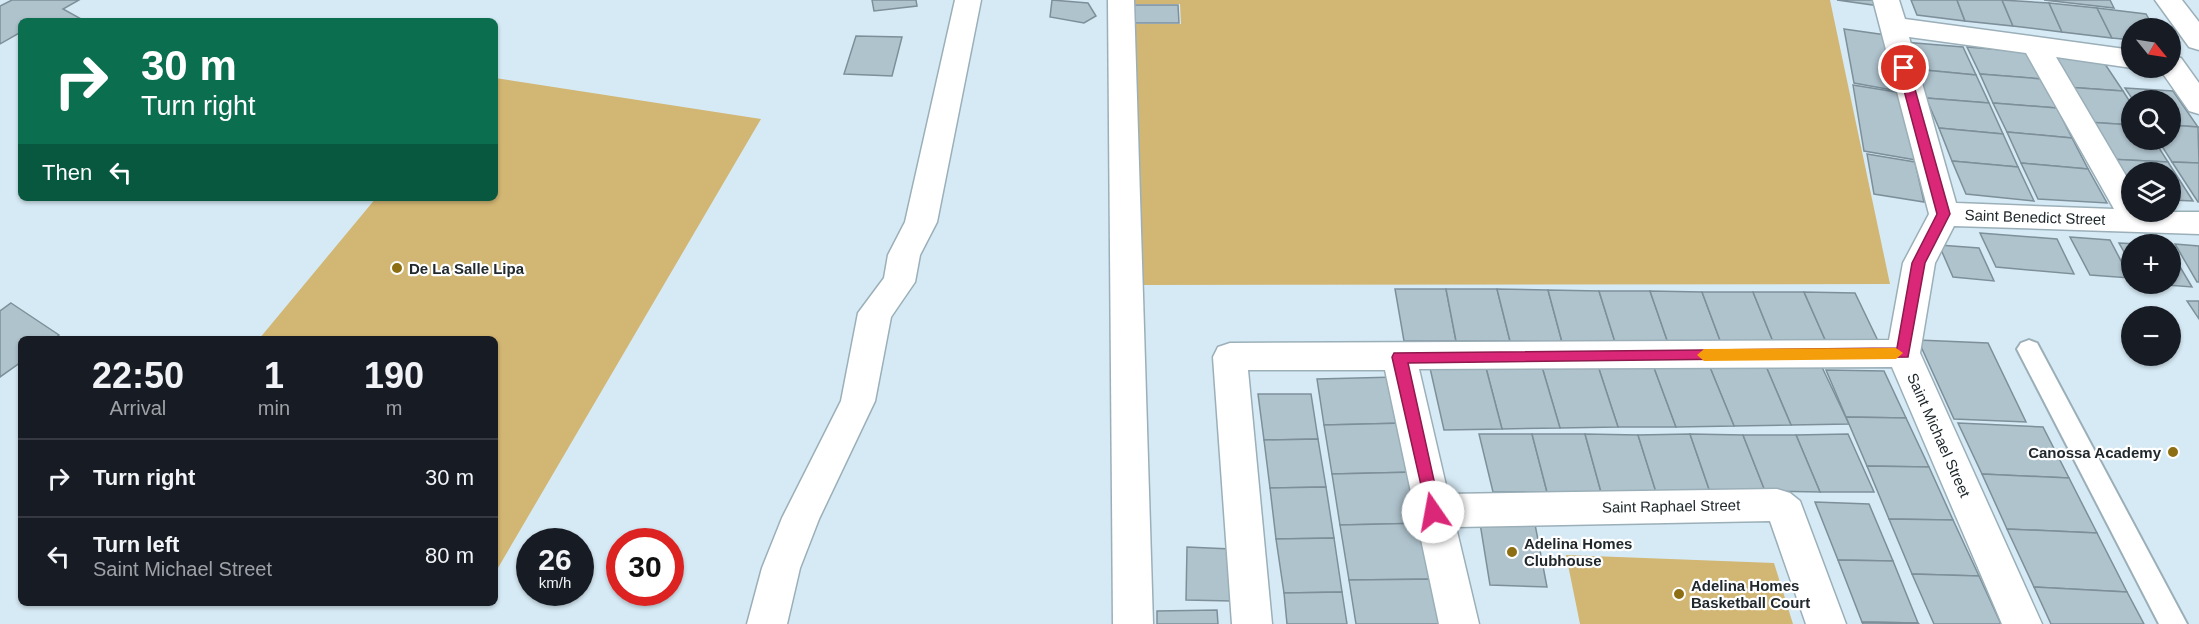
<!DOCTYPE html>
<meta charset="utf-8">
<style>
body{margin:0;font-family:Arial,sans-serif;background:#242831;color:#f1f3f6;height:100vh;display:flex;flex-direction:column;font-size:22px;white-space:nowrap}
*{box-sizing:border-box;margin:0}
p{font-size:20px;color:#9ea1a6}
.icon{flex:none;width:33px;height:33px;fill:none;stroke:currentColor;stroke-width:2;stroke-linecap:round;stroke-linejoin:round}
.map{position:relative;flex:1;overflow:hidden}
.details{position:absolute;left:18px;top:336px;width:480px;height:270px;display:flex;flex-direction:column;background:#171b24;border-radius:9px;box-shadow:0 2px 4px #0004}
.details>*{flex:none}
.banner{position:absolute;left:18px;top:18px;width:480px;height:183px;border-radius:9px;box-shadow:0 2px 4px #0004;background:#0b6e4f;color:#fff;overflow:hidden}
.needle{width:39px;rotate:120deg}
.controls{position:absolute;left:2121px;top:18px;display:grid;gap:12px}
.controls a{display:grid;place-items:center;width:60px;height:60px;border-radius:50%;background:#171b24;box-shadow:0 2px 4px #0004;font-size:30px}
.speed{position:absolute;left:516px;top:528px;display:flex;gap:12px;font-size:30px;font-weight:700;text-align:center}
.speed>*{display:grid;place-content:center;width:78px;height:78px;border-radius:50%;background:#171b24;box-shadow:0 2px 4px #0004;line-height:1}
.speed small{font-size:15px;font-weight:400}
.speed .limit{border:9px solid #d22;background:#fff;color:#111}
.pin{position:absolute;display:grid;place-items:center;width:51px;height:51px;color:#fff;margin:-26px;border:3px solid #fff;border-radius:50%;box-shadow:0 2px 6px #0007}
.me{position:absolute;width:66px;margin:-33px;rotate:348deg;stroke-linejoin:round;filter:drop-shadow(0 0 4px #0008)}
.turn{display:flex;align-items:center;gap:21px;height:126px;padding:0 24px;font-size:27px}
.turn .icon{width:78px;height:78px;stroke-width:2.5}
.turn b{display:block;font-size:42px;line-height:51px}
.then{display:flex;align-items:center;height:57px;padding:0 24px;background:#0003;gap:12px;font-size:22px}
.eta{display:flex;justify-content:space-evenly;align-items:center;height:102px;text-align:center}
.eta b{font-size:36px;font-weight:800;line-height:42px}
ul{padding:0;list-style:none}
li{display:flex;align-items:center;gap:18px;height:78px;padding:0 24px;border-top:2px solid #363941}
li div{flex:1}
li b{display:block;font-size:22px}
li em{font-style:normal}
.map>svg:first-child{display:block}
.green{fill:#d2b673}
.building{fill:#afc3cd;stroke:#7d909a;stroke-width:1.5}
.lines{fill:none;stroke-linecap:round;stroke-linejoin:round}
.lane-casing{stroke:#9bafb9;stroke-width:4}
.street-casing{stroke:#9bafb9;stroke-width:3}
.lane{fill:#fff;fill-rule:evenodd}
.street{fill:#fff;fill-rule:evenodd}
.route{fill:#db2777;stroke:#8e194d;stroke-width:1.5}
.slow{fill:#f59e0b}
.poi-dot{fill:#8e6e12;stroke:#fff;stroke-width:2}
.labels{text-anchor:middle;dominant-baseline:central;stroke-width:4.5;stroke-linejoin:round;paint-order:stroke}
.street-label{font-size:15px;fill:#21292d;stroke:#fff}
.poi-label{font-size:15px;font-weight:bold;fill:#21292d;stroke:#fff;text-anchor:start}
</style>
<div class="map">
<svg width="2199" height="624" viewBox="0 0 2199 624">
<rect width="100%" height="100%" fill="#d6eaf5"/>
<g class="green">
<polygon points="1129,0 1830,0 1890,284 1134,285 1129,24 1181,24 1180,4 1129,4"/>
<polygon points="495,78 761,119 495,573 495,339 259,339 376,198 495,198"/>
<polygon points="1566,555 1774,563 1793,624 1580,624"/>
</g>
<g class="building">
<polygon points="12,0 79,0 63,9 83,20 21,21 21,32 0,44 0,6"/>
<polygon points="872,0 916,0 917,6 874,11"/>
<polygon points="1052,0 1088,3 1096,16 1084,23 1050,17"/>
<polygon points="1837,0 1879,0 1880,6"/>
<polygon points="1911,0 1957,0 1965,21 1917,15"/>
<polygon points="1957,0 2002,0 2013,26 1965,21"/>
<polygon points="2002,0 2049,3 2062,32 2013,26"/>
<polygon points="2044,0 2110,0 2114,8"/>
<polygon points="2049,3 2097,8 2112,38 2062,32"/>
<polygon points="1131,5 1178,5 1179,23 1132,23"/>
<polygon points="2097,8 2146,14 2154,28 2132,28 2132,40 2112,38"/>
<polygon points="1844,29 1886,35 1898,91 1854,83"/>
<polygon points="856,36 902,37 892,76 844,74"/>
<polygon points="1903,42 1963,47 1976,75 1914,69"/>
<polygon points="1967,47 2028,52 2042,79 1980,74"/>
<polygon points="2046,54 2101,58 2123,91 2066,87"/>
<polygon points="1914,69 1976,75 1989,103 1926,98"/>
<polygon points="1980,74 2042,79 2057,108 1993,103"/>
<polygon points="1853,85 1902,93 1916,160 1864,151"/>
<polygon points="2066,87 2123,91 2132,105 2132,125 2087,122"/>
<polygon points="2125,88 2173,91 2198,127 2170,125 2170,100 2133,100"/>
<polygon points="1926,98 1989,103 2003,134 1939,128"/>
<polygon points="1993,103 2057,108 2072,138 2007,132"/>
<polygon points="2087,122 2132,125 2132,140 2154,140 2168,162 2108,159"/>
<polygon points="2170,125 2198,127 2199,163 2172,162 2158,140 2170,140"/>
<polygon points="1939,128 2003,134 2018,167 1952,161"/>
<polygon points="2007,132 2072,138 2088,169 2021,163"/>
<polygon points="1867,154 1915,162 1924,202 1874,194"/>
<polygon points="2108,159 2168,162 2193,201 2170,200 2170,172 2132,172 2131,197"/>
<polygon points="1952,161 2018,167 2034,201 1966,194"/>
<polygon points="2172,162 2199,163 2199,202 2198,202"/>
<polygon points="2021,163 2088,169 2107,203 2038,199"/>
<polygon points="1980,233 2057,239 2074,274 1996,267"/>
<polygon points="2070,237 2110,240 2130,278 2090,275"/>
<polygon points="2119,243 2138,244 2132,244 2132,266"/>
<polygon points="2175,244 2199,246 2199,282 2197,282"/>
<polygon points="1939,245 1979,248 1994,281 1953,277"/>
<polygon points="2170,250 2192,287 2153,284 2170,284"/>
<polygon points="1395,289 1446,289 1456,341 1404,341"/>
<polygon points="1446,289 1497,289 1510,341 1456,341"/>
<polygon points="1497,289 1548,290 1562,342 1510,341"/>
<polygon points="1548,290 1599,291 1615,342 1562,342"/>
<polygon points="1599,291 1650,291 1668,343 1615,342"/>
<polygon points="1650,291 1702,292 1721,343 1668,343"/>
<polygon points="1702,292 1753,292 1774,344 1721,343"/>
<polygon points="1753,292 1804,292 1827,344 1774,344"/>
<polygon points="1804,292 1855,293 1880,345 1827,344"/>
<polygon points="2187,301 2199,301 2199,319"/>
<polygon points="11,303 59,335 54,339 21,339 21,362 0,377 0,311"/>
<polygon points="1918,340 1988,343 2026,422 1954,419"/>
<polygon points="1820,363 1849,424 1791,425 1765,364"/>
<polygon points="1765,364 1791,425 1734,426 1709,365"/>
<polygon points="1653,365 1676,427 1618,427 1598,366"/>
<polygon points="1653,365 1709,365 1734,426 1676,427"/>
<polygon points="1598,366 1618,427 1560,428 1542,367"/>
<polygon points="1542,367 1560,428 1502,429 1486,368"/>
<polygon points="1430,368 1486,368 1502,429 1444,430"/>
<polygon points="1826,370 1884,371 1906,418 1846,417"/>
<polygon points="1397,377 1406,423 1324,425 1317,379"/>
<polygon points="1258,394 1311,394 1318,439 1264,440"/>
<polygon points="1846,417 1906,418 1929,467 1867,466"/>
<polygon points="1406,423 1416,472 1332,474 1324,425"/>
<polygon points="1958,423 2043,427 2069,478 1982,474"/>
<polygon points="1479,434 1532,434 1547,492 1493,492"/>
<polygon points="1532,434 1585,434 1601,492 1547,492"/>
<polygon points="1585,434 1638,435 1656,492 1601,492"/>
<polygon points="1690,434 1710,492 1656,492 1638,435"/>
<polygon points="1690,434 1743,435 1765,491 1710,492"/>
<polygon points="1848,434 1874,492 1820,492 1796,435"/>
<polygon points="1743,435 1796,435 1820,492 1765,491"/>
<polygon points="1318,439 1326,487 1270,488 1264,440"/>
<polygon points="1867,466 1929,467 1953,520 1889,519"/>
<polygon points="1416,472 1427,523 1340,525 1332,474"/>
<polygon points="1982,474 2069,478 2097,533 2007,529"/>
<polygon points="1326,487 1334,538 1276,539 1270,488"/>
<polygon points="1815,502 1869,504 1893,561 1838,560"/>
<polygon points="1479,517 1534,519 1547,587 1490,585"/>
<polygon points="1889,519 1953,520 1979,576 1912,574"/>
<polygon points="1427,523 1439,579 1349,580 1340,525"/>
<polygon points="2007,529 2097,533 2127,592 2034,587"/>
<polygon points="1334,538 1342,592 1284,593 1276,539"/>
<polygon points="1187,547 1231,549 1232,601 1186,600"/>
<polygon points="1838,560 1893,561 1918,623 1862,622"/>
<polygon points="1912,574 1979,576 2001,624 1934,624"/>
<polygon points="1439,579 1448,624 1356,624 1349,580"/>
<polygon points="2034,587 2127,592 2144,624 2051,624"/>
<polygon points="1342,592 1347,624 1287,624 1284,593"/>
<polygon points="1217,610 1218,624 1157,624 1157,611"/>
<polygon points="1862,622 1918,623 1919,624 1863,624"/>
</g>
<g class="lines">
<defs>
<polygon id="lane" points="2029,340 2037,343 2187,624 2159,624 2017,349 2021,343"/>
<g id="street">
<polygon points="955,0 981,0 937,222 920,255 915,282 891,317 875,401 819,519 800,568 787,624 747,624 762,568 782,518 841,401 858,313 884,278 888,255 905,222"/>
<polygon points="1108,0 1134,0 1153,624 1113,624"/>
<path d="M1873,0H1899L1905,19L2132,50V68L2056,57L2132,186V212H2199V234L1954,226L1935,263L1920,353L2042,624H2002L1892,367L1419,369L1448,494L1777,489L1790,493L1800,501L1846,624H1806L1770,521L1456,527L1479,624H1439L1385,370H1248L1272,624H1232L1213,357L1218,347L1230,343L1889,340L1903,263L1929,214ZM1909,37L2026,53L2114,209L1956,203Z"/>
<polygon points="2155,0 2182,0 2199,22 2199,50 2189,47"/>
<polygon points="2170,55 2181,58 2199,83 2199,114 2189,111 2159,68 2170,68"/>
</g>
</defs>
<use href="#lane" class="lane-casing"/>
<use href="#street" class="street-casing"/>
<use href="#lane" class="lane"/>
<use href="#street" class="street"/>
</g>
<polygon class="route" points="1904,64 1909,68 1950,214 1925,263 1908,357 1408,363 1441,512 1439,516 1433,518 1428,516 1392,357 1394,353 1897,348 1912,263 1937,214 1898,68"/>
<polygon class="slow" points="1896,348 1903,353 1896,359 1704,361 1697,355 1704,349"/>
<g class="poi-dot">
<circle cx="397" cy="268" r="6"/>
<circle cx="2173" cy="452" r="6"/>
<circle cx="1512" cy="552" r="6"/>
<circle cx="1679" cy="594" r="6"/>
</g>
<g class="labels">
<g class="street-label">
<text transform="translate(2035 217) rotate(2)">Saint Benedict Street</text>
<text transform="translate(1939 435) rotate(66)">Saint Michael Street</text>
<text transform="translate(1671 506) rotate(-1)">Saint Raphael Street</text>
</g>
<g class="poi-label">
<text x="409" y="268">De La Salle Lipa</text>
<text x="2161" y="452" text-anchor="end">Canossa Academy</text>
<text x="1524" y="543">Adelina Homes<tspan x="1524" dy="17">Clubhouse</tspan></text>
<text x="1691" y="585">Adelina Homes<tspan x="1691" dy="17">Basketball Court</tspan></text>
</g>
</g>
</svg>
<div class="controls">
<a><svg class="needle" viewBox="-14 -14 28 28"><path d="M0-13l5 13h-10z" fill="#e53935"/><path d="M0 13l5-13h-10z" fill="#9ea1a6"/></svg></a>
<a><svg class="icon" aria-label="search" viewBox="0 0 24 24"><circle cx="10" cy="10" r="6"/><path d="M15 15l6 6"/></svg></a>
<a><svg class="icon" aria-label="layers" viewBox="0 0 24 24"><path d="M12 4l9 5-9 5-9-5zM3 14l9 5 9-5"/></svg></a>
<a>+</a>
<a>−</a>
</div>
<div class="speed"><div>26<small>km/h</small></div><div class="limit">30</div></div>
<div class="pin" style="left:1904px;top:68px;background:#d93025"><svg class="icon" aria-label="arrive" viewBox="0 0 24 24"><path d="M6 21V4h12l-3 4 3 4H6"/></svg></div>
<svg class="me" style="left:1433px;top:512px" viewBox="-20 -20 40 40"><circle r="19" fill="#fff"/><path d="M0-13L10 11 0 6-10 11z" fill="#db2777"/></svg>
<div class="banner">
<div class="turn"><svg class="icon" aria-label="right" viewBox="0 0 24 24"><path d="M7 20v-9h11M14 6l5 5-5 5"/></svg><div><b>30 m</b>Turn right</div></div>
<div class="then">Then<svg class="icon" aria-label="left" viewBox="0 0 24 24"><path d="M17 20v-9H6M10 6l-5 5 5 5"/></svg></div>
</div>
<section class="details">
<div class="eta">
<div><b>22:50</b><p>Arrival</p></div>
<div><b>1</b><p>min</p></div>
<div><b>190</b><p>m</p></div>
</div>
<ul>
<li><svg class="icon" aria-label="right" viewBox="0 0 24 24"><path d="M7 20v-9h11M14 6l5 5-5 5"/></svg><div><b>Turn right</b></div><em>30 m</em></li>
<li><svg class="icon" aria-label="left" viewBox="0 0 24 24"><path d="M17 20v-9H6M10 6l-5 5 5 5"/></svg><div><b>Turn left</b><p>Saint Michael Street</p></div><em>80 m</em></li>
</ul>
</section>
</div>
